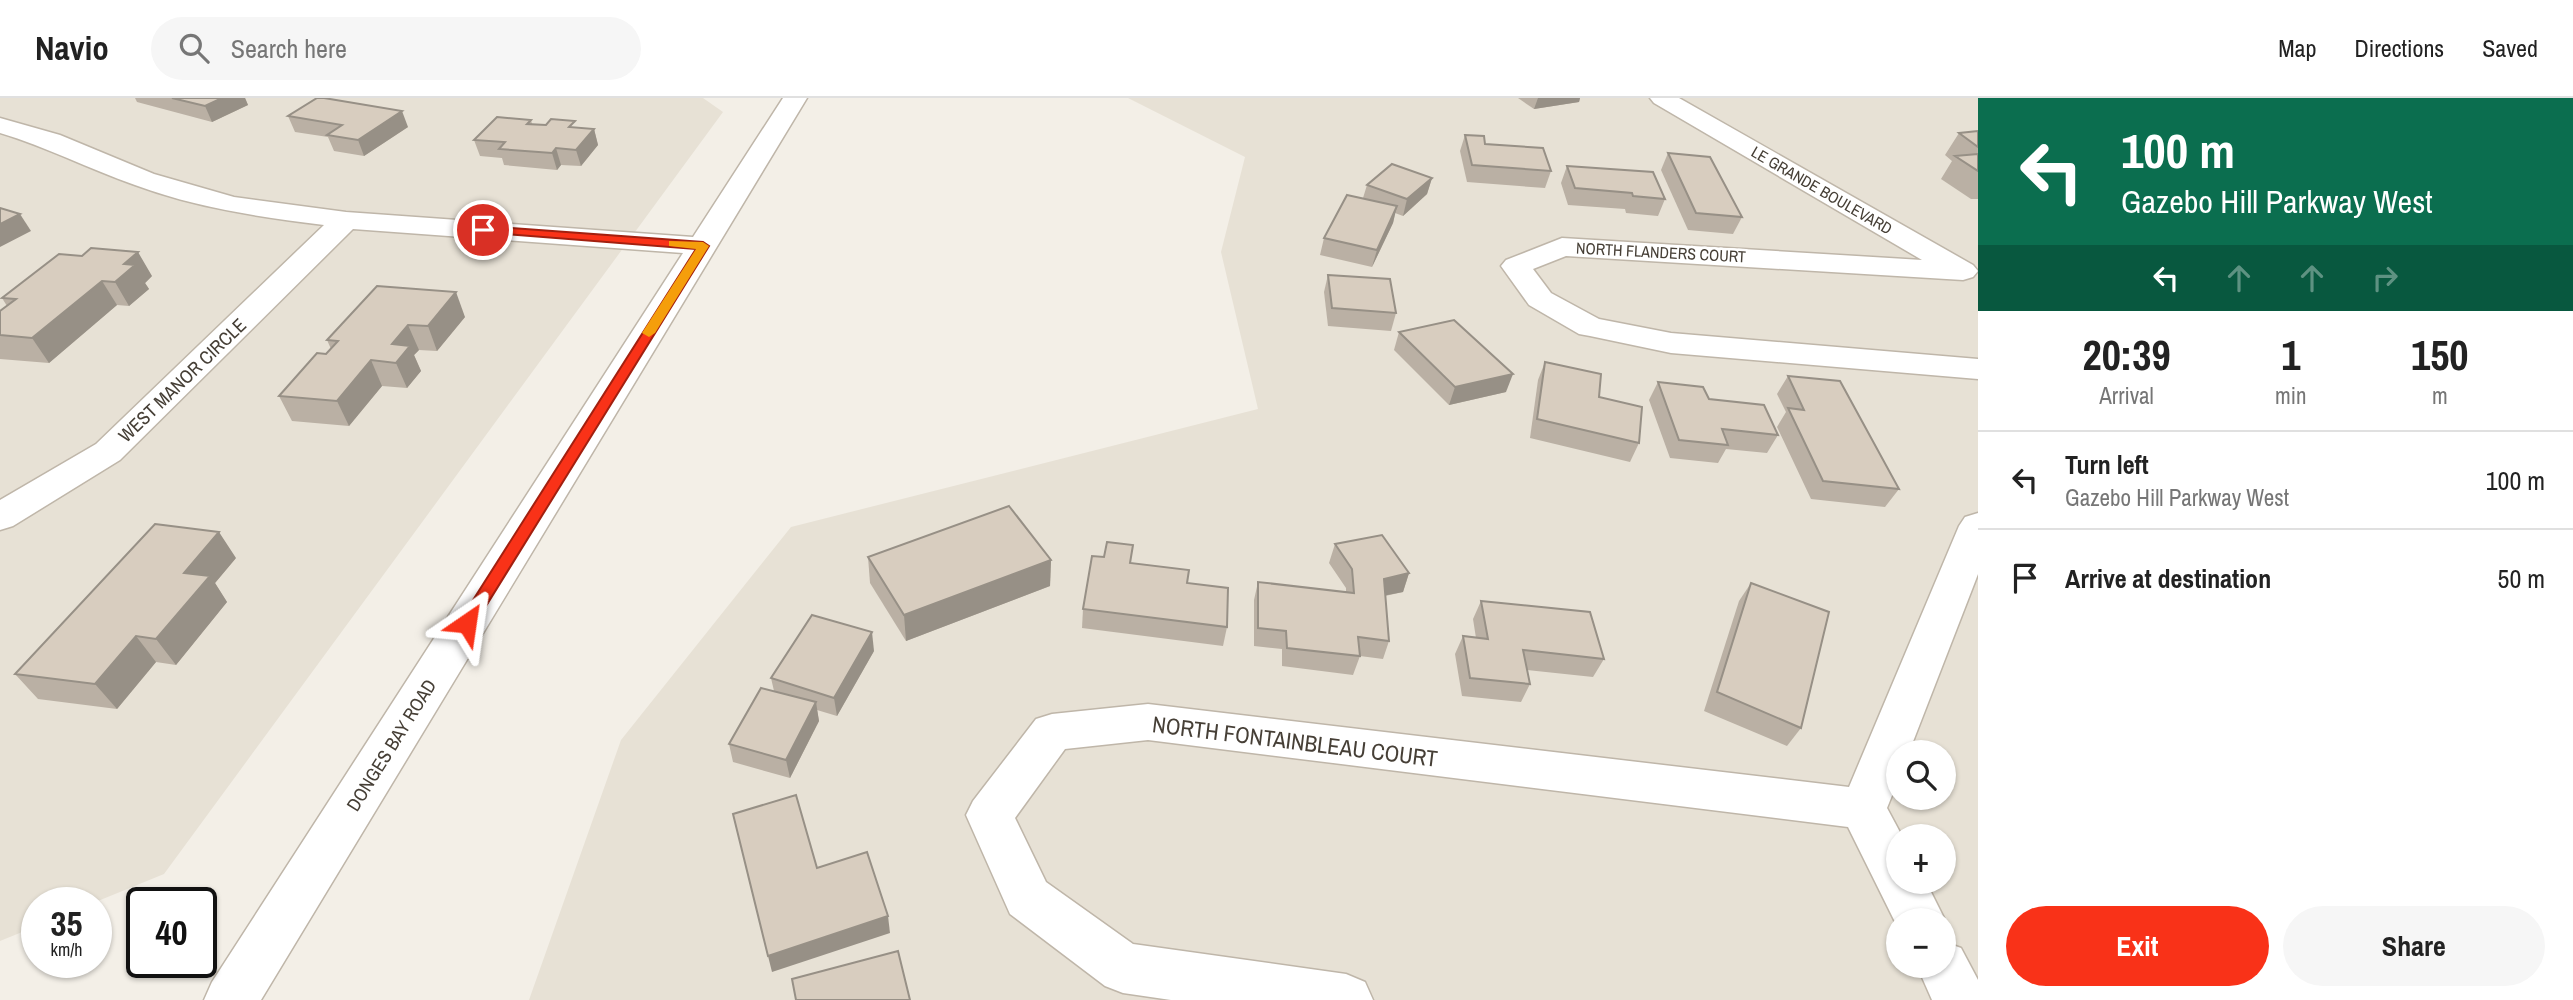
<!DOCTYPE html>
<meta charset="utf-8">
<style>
body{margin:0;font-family:"Archivo Narrow",sans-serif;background:#f6f6f6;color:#222;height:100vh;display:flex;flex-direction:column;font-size:26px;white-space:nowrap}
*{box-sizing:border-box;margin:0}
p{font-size:23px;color:#767676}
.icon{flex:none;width:38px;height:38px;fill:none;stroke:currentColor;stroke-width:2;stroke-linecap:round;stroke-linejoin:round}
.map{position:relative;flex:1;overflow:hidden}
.panel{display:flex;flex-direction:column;background:#fff;width:595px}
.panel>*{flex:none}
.top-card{background:#0b6e4f;color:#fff;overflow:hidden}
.fabs{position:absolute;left:1886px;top:642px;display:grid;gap:14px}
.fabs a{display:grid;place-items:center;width:70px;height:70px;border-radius:50%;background:#fff;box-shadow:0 2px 5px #0004;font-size:35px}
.speed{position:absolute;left:21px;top:789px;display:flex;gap:14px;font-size:35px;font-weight:700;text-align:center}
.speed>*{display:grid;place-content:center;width:91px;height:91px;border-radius:50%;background:#fff;box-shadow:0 2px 5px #0004;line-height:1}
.speed small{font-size:18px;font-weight:400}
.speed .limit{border:4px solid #111;border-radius:10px;background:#fff;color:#111}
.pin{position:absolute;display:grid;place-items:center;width:60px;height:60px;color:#fff;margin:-30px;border:4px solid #fff;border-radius:50%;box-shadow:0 2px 7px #0007}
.me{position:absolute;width:77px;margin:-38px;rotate:32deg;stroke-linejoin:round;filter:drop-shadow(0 0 5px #0008)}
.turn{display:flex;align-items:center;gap:24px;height:147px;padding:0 28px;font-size:32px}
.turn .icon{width:91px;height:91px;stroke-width:2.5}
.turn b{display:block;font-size:49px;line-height:60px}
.lanes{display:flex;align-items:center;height:66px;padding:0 28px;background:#0003;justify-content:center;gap:35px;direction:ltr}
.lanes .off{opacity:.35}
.eta{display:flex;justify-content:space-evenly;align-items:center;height:119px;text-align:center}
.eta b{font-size:42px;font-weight:700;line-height:49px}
.primary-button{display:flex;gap:14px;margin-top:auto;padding:14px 28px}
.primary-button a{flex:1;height:80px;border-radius:42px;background:#f93218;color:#fff;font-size:28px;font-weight:700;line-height:80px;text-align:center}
.primary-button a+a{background:#f6f6f6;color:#222}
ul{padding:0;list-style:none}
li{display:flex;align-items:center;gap:21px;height:98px;padding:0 28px;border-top:2px solid #e0e0e0}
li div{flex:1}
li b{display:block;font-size:26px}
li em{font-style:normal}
header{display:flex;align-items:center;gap:42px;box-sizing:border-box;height:98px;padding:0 35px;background:#fff;border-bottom:2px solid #e0e0e0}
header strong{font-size:33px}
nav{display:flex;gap:38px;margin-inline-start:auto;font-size:24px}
.search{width:490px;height:63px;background:#f6f6f6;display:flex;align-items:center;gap:18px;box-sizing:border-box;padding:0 24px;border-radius:38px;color:#767676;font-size:26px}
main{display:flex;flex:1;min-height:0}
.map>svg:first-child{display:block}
.residential{fill:#e7e1d5;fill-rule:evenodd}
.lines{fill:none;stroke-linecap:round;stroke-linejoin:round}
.minor-casing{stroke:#bfb6a9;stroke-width:3}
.minor{fill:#fff;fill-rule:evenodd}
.wall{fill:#bab0a4}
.shaded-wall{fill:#979086}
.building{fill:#d8cdbf;stroke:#979086;stroke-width:2}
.route{fill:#f93218;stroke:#a22010;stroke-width:2}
.slow{fill:#f59e0b}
.labels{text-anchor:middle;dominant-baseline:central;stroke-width:5;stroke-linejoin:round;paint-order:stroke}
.far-street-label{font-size:16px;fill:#463f36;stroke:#fff}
.street-label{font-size:19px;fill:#463f36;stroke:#fff}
.near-street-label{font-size:23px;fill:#463f36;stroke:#fff}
</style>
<header>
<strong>Navio</strong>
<div class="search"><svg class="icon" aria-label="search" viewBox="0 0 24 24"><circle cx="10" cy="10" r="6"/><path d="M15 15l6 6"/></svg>Search here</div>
<nav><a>Map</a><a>Directions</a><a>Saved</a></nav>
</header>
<main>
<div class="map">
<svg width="1978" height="902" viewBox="0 0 1978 902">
<rect width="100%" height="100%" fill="#f3efe7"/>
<g class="residential">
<polygon points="0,0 703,0 723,14 164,776 93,805 37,805 37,828 0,843"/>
<path d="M1128,0H1978V902H529L621,642L791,429L1258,311L1221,154L1245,59ZM1899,654H1944V700H1899ZM1899,738H1944V784H1899ZM1899,822H1944V868H1899Z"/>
</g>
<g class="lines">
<defs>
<g id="minor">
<path d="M783,0H807L261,902H204L212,884L683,155L353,131L120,362L13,428L0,432V402L96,346L324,127C260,119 197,110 135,87C89,71 47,49 0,35V20L60,37L154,76L234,99L346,114L693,139Z"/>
<polygon points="1650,0 1679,0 1973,167 1978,173 1973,179 1963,182 1566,158 1533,171 1551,195 1599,221 1671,235 1978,261 1978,281 1671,255 1590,238 1579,236 1529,207 1501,168 1506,162 1562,140 1922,162 1654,5"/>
<polygon points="1978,415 1978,476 1909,654 1899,654 1899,680 1887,710 1902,738 1899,738 1899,784 1926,784 1945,822 1944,824 1899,822 1899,832 1848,729 1148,642 1065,651 1015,720 1046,784 1133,846 1346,876 1365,884 1373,902 1171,902 1123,895 1105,888 1010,816 966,717 973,703 1036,621 1052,616 1148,606 1849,689 1959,428 1965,419"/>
<polygon points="1944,844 1961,850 1978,882 1978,902 1932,902 1917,868 1944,868"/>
</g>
</defs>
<use href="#minor" class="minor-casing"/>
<use href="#minor" class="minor"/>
</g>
<g class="wall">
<polygon points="135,0 245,0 248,7 212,24 137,4"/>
<polygon points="1518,0 1580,0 1579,4 1534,11"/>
<polygon points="288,18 408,29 364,58 334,53 328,39 295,34"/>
<polygon points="531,22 532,26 594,31 598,47 581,68 561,67 557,72 504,67 502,60 480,58 474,42"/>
<polygon points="1978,33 1978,101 1971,101 1941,81 1952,63 1945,57 1959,35"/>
<polygon points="1465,37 1551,73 1545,90 1467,84 1460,53"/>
<polygon points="1668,55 1742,119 1733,136 1688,132 1661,72"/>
<polygon points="1567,68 1665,101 1658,118 1626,115 1625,111 1568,107 1561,85"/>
<polygon points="1432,80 1427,96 1403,118 1395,115 1393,125 1372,169 1320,157 1324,140 1363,100 1367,87"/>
<polygon points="59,156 152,178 145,185 149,191 129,208 117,207 49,265 0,261 0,213 7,208 2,200"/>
<polygon points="1328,177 1396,215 1391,233 1328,228 1324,194"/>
<polygon points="377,188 465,219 437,253 419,252 414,257 421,273 407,290 382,288 349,328 292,323 279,298 326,256 331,251 327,242"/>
<polygon points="1399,234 1506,294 1449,307 1394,252"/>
<polygon points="1545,264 1599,299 1639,345 1630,364 1530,340 1538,282"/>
<polygon points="1788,278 1899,391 1885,409 1811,401 1777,329 1786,314 1777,296"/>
<polygon points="1658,284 1709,301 1778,337 1767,355 1726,351 1718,365 1670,360 1649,302"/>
<polygon points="1335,446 1409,475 1403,494 1385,498 1389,543 1383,561 1360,558 1353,577 1282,568 1282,551 1254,548 1254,502 1258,484 1346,494 1346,490 1329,465"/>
<polygon points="868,459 1051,462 1050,488 906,543 870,485"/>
<polygon points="236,460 215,485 227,504 176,567 156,564 117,611 38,601 15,576"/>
<polygon points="1187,485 1227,529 1223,548 1082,530 1083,511"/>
<polygon points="1751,485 1801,630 1787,648 1704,613 1739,503"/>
<polygon points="1481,503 1604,561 1593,579 1527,572 1530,586 1521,604 1462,598 1455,556 1463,538 1476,540 1473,521"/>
<polygon points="874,553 837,618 817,612 819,623 790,680 733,664 729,646 774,593 771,580"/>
</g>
<g class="shaded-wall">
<polygon points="222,0 245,0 248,7 212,24 205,8"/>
<polygon points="1538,0 1580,0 1579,4 1534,11"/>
<polygon points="402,13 408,29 364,58 358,42"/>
<polygon points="594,31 598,47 581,68 576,52"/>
<polygon points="556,50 561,67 557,72 552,55"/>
<polygon points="1432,80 1427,96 1403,118 1407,101"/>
<polygon points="1397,108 1393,125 1372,169 1377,152"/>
<polygon points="20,116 31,133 0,149 0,126"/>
<polygon points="138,154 152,178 145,185 149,191 129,208 115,184 124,166"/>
<polygon points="102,183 117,207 49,265 32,240"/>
<polygon points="456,194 465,219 437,253 428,228"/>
<polygon points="408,227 419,252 414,257 421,273 407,290 396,265 392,246"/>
<polygon points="371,262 382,288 349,328 337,303"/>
<polygon points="1513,276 1506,294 1449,307 1455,289"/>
<polygon points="219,434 236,460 215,485 227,504 176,567 156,541 184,475"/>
<polygon points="1051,462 1050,488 906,543 904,517"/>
<polygon points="1409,475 1403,494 1377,499 1384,481"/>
<polygon points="872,534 874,553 837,618 834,600"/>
<polygon points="136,538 156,564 117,611 95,586"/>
<polygon points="816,604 819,623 790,680 786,662"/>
<polygon points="888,818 890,835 772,874 768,858"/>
</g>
<g class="building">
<polygon points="172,0 222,0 205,8"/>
<polygon points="317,0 324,0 402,13 358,42 327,37 342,27 288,18"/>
<polygon points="497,19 531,22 527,26 546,27 551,21 575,23 569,29 594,31 576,52 556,50 552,55 499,51 505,44 474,42"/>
<polygon points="1978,33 1978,49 1959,35"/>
<polygon points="1465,37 1484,38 1485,46 1543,50 1551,73 1472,67"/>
<polygon points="1668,55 1710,59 1742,119 1696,115"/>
<polygon points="1978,56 1978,73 1955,58"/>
<polygon points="1392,66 1432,80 1407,101 1367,87"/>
<polygon points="1567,68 1653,74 1665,101 1633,98 1632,95 1575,90"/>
<polygon points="1347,97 1397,108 1377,152 1324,140"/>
<polygon points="0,110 20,116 0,126"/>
<polygon points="91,150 138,154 124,166 135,167 115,184 102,183 32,240 0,237 0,213 16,201 2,200 59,156 82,158"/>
<polygon points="1328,177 1390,181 1396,215 1332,210"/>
<polygon points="377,188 456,194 428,228 408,227 392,246 410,248 396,265 371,262 337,303 279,298 317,255 326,256 338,243 327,242"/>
<polygon points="1454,222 1513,276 1455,289 1399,234"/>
<polygon points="1545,264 1601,276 1599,299 1642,309 1639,345 1537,321"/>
<polygon points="1788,278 1840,283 1899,391 1823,383 1788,310 1804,312"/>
<polygon points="1658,284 1703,289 1709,301 1764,307 1778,337 1722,331 1728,347 1679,342"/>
<polygon points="1009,408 1051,462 904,517 868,459"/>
<polygon points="155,426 219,434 184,475 210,478 156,541 136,538 95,586 15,576"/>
<polygon points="1382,437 1409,475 1384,481 1389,543 1358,539 1360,558 1287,550 1286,533 1258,530 1258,484 1354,495 1352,471 1335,446"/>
<polygon points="1107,444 1133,447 1130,465 1189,472 1187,485 1228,490 1227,529 1083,511 1092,458 1104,459"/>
<polygon points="1751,485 1829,514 1801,630 1717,594"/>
<polygon points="1481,503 1590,514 1604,561 1523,552 1530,586 1470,580 1463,538 1488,541"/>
<polygon points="812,517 872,534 834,600 771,580"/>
<polygon points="761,590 816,604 786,662 729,646"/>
<polygon points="796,697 817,770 867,754 888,818 768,858 733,716"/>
<polygon points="898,853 910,902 796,902 792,881"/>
</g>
<polygon class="route" points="483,128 703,144 709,148 473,529 461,529 459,525 461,521 696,151 479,134 477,132"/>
<polygon class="slow" points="669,143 703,144 709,148 655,235 649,239 642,235 696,151 669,148"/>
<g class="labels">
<g class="far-street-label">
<text transform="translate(1822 92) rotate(30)">LE GRANDE BOULEVARD</text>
<text transform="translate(1661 154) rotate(3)">NORTH FLANDERS COURT</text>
</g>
<g class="street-label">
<text transform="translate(182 282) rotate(-44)">WEST MANOR CIRCLE</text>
<text transform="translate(391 647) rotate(-58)">DONGES BAY ROAD</text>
</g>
<g class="near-street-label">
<text transform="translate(1295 643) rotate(7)">NORTH FONTAINBLEAU COURT</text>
</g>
</g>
</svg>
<div class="fabs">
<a><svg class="icon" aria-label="search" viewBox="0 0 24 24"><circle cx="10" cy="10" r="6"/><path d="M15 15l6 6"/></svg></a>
<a>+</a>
<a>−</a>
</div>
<div class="speed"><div>35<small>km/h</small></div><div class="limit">40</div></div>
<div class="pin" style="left:483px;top:132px;background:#d93025"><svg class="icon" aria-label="arrive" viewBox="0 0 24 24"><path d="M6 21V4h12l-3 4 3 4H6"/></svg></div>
<svg class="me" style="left:467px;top:525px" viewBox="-20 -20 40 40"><path d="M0-17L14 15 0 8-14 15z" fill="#f93218" stroke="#fff" stroke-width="4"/></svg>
</div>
<section class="panel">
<div class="top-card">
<div class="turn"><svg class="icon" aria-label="left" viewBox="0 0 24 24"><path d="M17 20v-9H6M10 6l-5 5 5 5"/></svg><div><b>100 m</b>Gazebo Hill Parkway West</div></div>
<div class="lanes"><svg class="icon" aria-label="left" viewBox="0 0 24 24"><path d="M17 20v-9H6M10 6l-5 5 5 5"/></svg><svg class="icon off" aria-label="ahead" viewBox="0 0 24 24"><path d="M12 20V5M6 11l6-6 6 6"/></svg><svg class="icon off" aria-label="ahead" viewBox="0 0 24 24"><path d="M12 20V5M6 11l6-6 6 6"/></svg><svg class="icon off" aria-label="right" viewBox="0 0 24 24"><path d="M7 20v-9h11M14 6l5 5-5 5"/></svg></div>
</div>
<div class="eta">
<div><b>20:39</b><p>Arrival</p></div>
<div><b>1</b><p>min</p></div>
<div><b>150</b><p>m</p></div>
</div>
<ul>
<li><svg class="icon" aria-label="left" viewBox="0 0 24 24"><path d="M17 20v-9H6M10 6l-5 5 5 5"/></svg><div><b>Turn left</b><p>Gazebo Hill Parkway West</p></div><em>100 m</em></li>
<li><svg class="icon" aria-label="arrive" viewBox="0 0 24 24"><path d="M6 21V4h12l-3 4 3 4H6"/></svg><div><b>Arrive at destination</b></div><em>50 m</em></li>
</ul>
<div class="primary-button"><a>Exit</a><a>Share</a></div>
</section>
</main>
